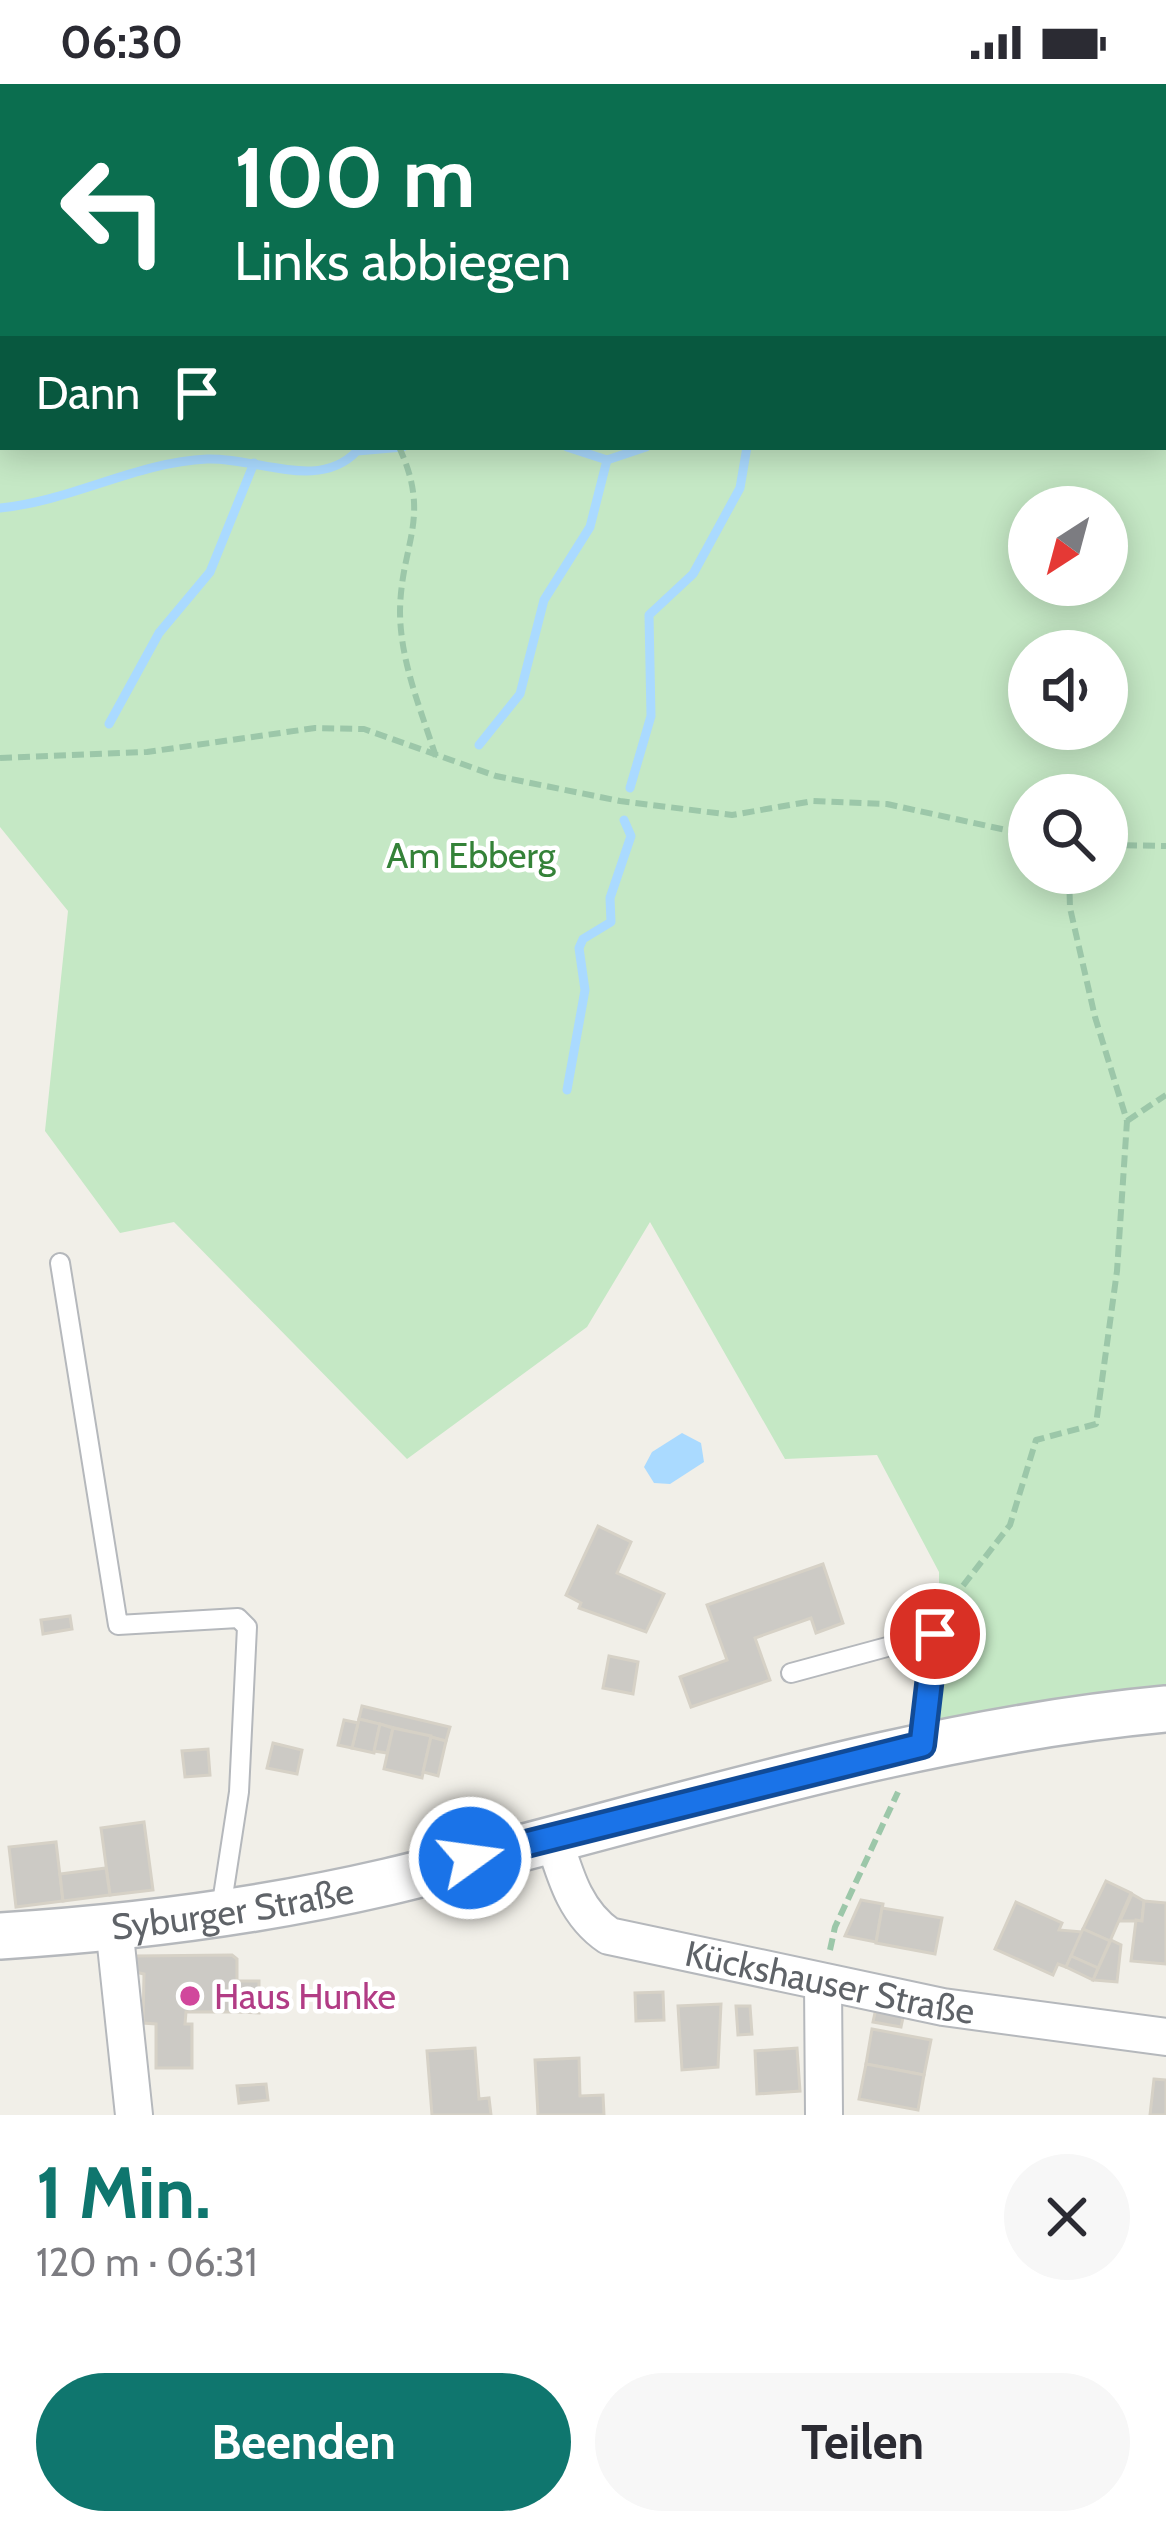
<!DOCTYPE html>
<html lang="de">
<meta charset="utf-8">
<style>
body{margin:0;font-family:Cabin,sans-serif;background:#f7f7f7;color:#2b2b33;height:100vh;display:flex;flex-direction:column;font-size:45px;white-space:nowrap}
*{box-sizing:border-box;margin:0}
p{font-size:39px;color:#7c7c81}
.icon{flex:none;width:66px;height:66px;fill:none;stroke:currentColor;stroke-width:2;stroke-linecap:round;stroke-linejoin:round}
.map{position:relative;height:2031px;overflow:hidden}
.details{display:flex;flex-direction:column;background:#fff;flex:1}
.details>*{flex:none}
.top-card{position:absolute;left:0px;top:0px;width:1167px;height:366px;box-shadow:0 6px 30px #0003;background:#0b6e4f;color:#fff;overflow:hidden}
.needle{width:78px;rotate:216deg}
.controls{position:absolute;left:1008px;top:402px;display:grid;gap:24px}
.controls a{display:grid;place-items:center;width:120px;height:120px;border-radius:50%;background:#fff;box-shadow:0 6px 30px #0003;font-size:60px}
.pin{position:absolute;display:grid;place-items:center;width:102px;height:102px;color:#fff;margin:-51px;border:6px solid #fff;border-radius:50%;box-shadow:0 3px 12px #0007}
.me{position:absolute;width:132px;margin:-66px;rotate:76deg;stroke-linejoin:round;filter:drop-shadow(0 0 9px #0008)}
.turn{display:flex;align-items:center;gap:42px;height:252px;padding:0 36px;font-size:54px}
.turn .icon{width:156px;height:156px;stroke-width:2.5}
.turn b{display:block;font-size:84px;line-height:102px}
.then{display:flex;align-items:center;height:114px;padding:0 36px;background:#0003;gap:24px;font-size:45px}
.round{display:grid;place-items:center;flex:none;width:126px;height:126px;border-radius:63px;background:#f7f7f7}
.head{display:flex;align-items:center;justify-content:space-between;height:204px;padding:0 36px}
h1{font-size:72px;font-weight:700;line-height:90px;color:#0f766e}
.action{display:flex;gap:24px;margin-top:auto;padding:24px 36px}
.action a{flex:1;height:138px;border-radius:72px;background:#0f766e;color:#fff;font-size:48px;font-weight:700;line-height:138px;text-align:center}
.action a+a{background:#f7f7f7;color:#2b2b33}
.status{display:flex;justify-content:space-between;align-items:center;height:84px;padding:0 60px;background:#fff;direction:ltr}
.status svg{height:33px;fill:currentColor}
.map>svg:first-child{display:block}
.green{fill:#c5e8c5;fill-rule:evenodd}
.water{fill:#aadaff}
.lines{fill:none;stroke-linecap:round;stroke-linejoin:round}
.stream{stroke:#aadaff;stroke-width:9}
.building{fill:#cccac5;stroke:#d6d1c6;stroke-width:3}
.service-casing{stroke:#b5b8bc;stroke-width:22}
.minor-casing{stroke:#b5b8bc;stroke-width:40}
.tertiary-casing{stroke:#b5b8bc;stroke-width:50}
.path{stroke:#9cc7a9;stroke-width:6;stroke-dasharray:12 6;stroke-linecap:butt}
.service{stroke:#fff;stroke-width:18}
.minor{stroke:#fff;stroke-width:36}
.tertiary{stroke:#fff;stroke-width:45}
.route-casing{stroke:#114b97;stroke-width:30}
.route{stroke:#1a73e8;stroke-width:21}
.hotel-dot{fill:#d1479c;stroke:#fff;stroke-width:4.5}
.labels{text-anchor:middle;dominant-baseline:central;stroke-width:9;stroke-linejoin:round;paint-order:stroke}
.park-label{font-size:36px;fill:#348238;stroke:#fff}
.street-label{font-size:36px;fill:#5f6368;stroke:#fff}
.hotel-label{font-size:36px;fill:#b23c85;stroke:#fff;text-anchor:start}
</style>
<div class="status"><b>06:30</b><svg viewBox="0 0 49 12"><path d="M0 12V9h3v3zM5 12V6h3v6zM10 12V3h3v9zM15 12V0h3v12zM26 1h20v11H26zM47 4h2v5h-2z"/></svg></div>
<div class="map">
<svg width="1166" height="2031" viewBox="0 0 1166 2031">
<rect width="100%" height="100%" fill="#f1efe8"/>
<path class="green" d="M0,0H1166V1611L939,1638V1488L877,1371L785,1375L650,1138L587,1243L407,1375L174,1138L120,1149L45,1047L68,827L0,743ZM3,3H1164V363H3ZM1029,423H1107V501H1029ZM1029,567H1107V645H1029ZM1029,711H1107V789H1029Z"/>
<polygon class="water" points="682,1349 701,1359 704,1378 670,1400 654,1399 644,1383 652,1368"/>
<g class="lines">
<g class="stream">
<polyline points="567,363 607,376 646,363"/>
<path d="M0,424C71,417 137,378 207,375C258,373 318,408 357,367L403,363"/>
<polyline points="109,640 159,549 210,488 254,379"/>
<polyline points="479,661 520,610 544,516 590,443 607,376"/>
<polyline points="630,704 651,632 649,531 693,490 740,404 747,363"/>
<polyline points="567,1006 585,906 579,864 583,855 611,838 610,814 631,752 624,736"/>
</g>
</g>
<g class="building">
<polygon points="598,1442 631,1458 617,1489 664,1510 646,1548 579,1524 581,1519 566,1511"/>
<polygon points="823,1480 843,1539 816,1549 811,1534 755,1554 770,1596 691,1623 680,1593 727,1576 707,1521"/>
<polygon points="70,1532 72,1545 43,1550 41,1536"/>
<polygon points="609,1572 638,1578 633,1610 603,1604"/>
<polygon points="362,1622 450,1643 446,1657 359,1635"/>
<polygon points="359,1635 380,1640 374,1669 352,1664"/>
<polygon points="344,1636 358,1639 352,1664 338,1661"/>
<polygon points="380,1640 393,1644 387,1669 374,1667"/>
<polygon points="393,1644 431,1652 422,1694 384,1685"/>
<polygon points="431,1653 446,1657 438,1692 423,1688"/>
<polygon points="273,1659 302,1666 297,1690 267,1684"/>
<polygon points="208,1665 210,1691 185,1693 182,1667"/>
<polygon points="144,1738 153,1806 110,1811 101,1744"/>
<polygon points="56,1758 63,1817 16,1823 9,1763"/>
<polygon points="106,1784 110,1811 63,1817 60,1790"/>
<polygon points="1106,1797 1131,1809 1110,1857 1083,1845"/>
<polygon points="1132,1810 1144,1817 1142,1837 1120,1837"/>
<polygon points="861,1816 883,1820 876,1858 845,1852"/>
<polygon points="1144,1817 1166,1819 1166,1880 1131,1877 1136,1836 1142,1837"/>
<polygon points="1016,1818 1062,1839 1059,1846 1083,1848 1066,1883 1058,1880 1053,1891 995,1865"/>
<polygon points="882,1824 942,1834 935,1870 876,1859"/>
<polygon points="1083,1845 1110,1857 1098,1884 1071,1872"/>
<polygon points="1111,1856 1121,1861 1117,1898 1093,1896"/>
<polygon points="232,1871 237,1875 237,1928 186,1928 185,1940 192,1940 192,1984 156,1984 156,1940 143,1939 144,1890 135,1888 135,1872"/>
<polygon points="1071,1872 1098,1884 1093,1896 1066,1883"/>
<polygon points="237,1897 259,1897 259,1929 237,1928"/>
<polygon points="663,1908 664,1936 636,1937 635,1909"/>
<polygon points="721,1920 718,1983 682,1986 678,1922"/>
<polygon points="736,1922 750,1922 752,1950 738,1951"/>
<polygon points="876,1924 904,1929 901,1943 873,1938"/>
<polygon points="872,1945 931,1956 924,1991 866,1980"/>
<polygon points="475,1964 479,2015 489,2014 491,2031 432,2031 427,1967"/>
<polygon points="797,1964 800,2007 757,2010 755,1967"/>
<polygon points="579,1974 580,2012 603,2011 604,2031 538,2031 535,1976"/>
<polygon points="866,1980 924,1991 918,2026 859,2015"/>
<polygon points="1154,1995 1166,1996 1166,2031 1150,2031"/>
<polygon points="266,2000 268,2016 239,2019 237,2002"/>
</g>
<g class="lines">
<defs>
<g id="service">
<polyline points="60,1179 118,1541 238,1534 247,1543 239,1708 221,1825"/>
<polyline points="791,1589 935,1550 923,1661"/>
</g>
<g id="minor">
<path id="s1" d="M553,1753C565,1791 575,1829 609,1852L943,1923L1166,1953"/>
<polyline points="114,1842 134,2031"/>
<polyline points="823,1899 824,2031"/>
</g>
<g id="tertiary">
<path id="s2" d="M0,1852C128,1844 262,1827 387,1798C646,1736 899,1650 1166,1625"/>
</g>
</defs>
<use href="#service" class="service-casing"/>
<use href="#minor" class="minor-casing"/>
<use href="#tertiary" class="tertiary-casing"/>
<g class="path">
<polyline points="347,0 347,3"/>
<polyline points="1164,80 1166,79"/>
<polyline points="0,281 3,280"/>
<path d="M399,363C432,434 401,459 400,527C400,577 421,626 436,673"/>
<polyline points="0,674 147,668 315,644 364,645 496,692 620,717 732,731 813,717 887,720 1029,751"/>
<polyline points="1107,761 1166,762"/>
<polyline points="1127,1037 1166,1011"/>
<polyline points="941,1530 1010,1441 1036,1356 1096,1340 1117,1187 1127,1037 1095,933 1070,824 1069,789"/>
<polyline points="830,1866 835,1843 898,1708"/>
</g>
<use href="#service" class="service"/>
<use href="#minor" class="minor"/>
<use href="#tertiary" class="tertiary"/>
</g>
<g class="lines">
<defs>
<polyline id="route" points="470,1774 922,1661 935,1550"/>
</defs>
<use href="#route" class="route-casing"/>
<use href="#route" class="route"/>
</g>
<circle class="hotel-dot" cx="190" cy="1912" r="12"/>
<g class="labels">
<g class="park-label">
<text x="471" y="771">Am Ebberg</text>
</g>
<g class="street-label">
<text stroke="none"><textPath href="#s2" startOffset="234">Syburger Straße</textPath></text>
<text stroke="none"><textPath href="#s1" startOffset="342">Kückshauser Straße</textPath></text>
</g>
<g class="hotel-label">
<text x="214" y="1912">Haus Hunke</text>
</g>
</g>
</svg>
<div class="controls">
<a><svg class="needle" viewBox="-14 -14 28 28"><path d="M0-13l5 13h-10z" fill="#e53935"/><path d="M0 13l5-13h-10z" fill="#7c7c81"/></svg></a>
<a><svg class="icon" aria-label="sound" viewBox="0 0 24 24"><path d="M4 9h4l5-4v14l-5-4H4zM17 9q2 3 0 6"/></svg></a>
<a><svg class="icon" aria-label="search" viewBox="0 0 24 24"><circle cx="10" cy="10" r="6"/><path d="M15 15l6 6"/></svg></a>
</div>
<div class="pin" style="left:935px;top:1550px;background:#d93025"><svg class="icon" aria-label="arrive" viewBox="0 0 24 24"><path d="M6 21V4h12l-3 4 3 4H6"/></svg></div>
<svg class="me" style="left:470px;top:1774px" viewBox="-20 -20 40 40"><circle r="17" fill="#1a73e8" stroke="#fff" stroke-width="3"/><path d="M0-11L8 9 0 5-8 9z" fill="#fff"/></svg>
<div class="top-card">
<div class="turn"><svg class="icon" aria-label="left" viewBox="0 0 24 24"><path d="M17 20v-9H6M10 6l-5 5 5 5"/></svg><div><b>100 m</b>Links abbiegen</div></div>
<div class="then">Dann<svg class="icon" aria-label="arrive" viewBox="0 0 24 24"><path d="M6 21V4h12l-3 4 3 4H6"/></svg></div>
</div>
</div>
<section class="details">
<div class="head"><div><h1>1 Min.</h1><p>120 m · 06:31</p></div><a class="round"><svg class="icon" aria-label="close" viewBox="0 0 24 24"><path d="M6 6l12 12M18 6L6 18"/></svg></a></div>
<div class="action"><a>Beenden</a><a>Teilen</a></div>
</section>
